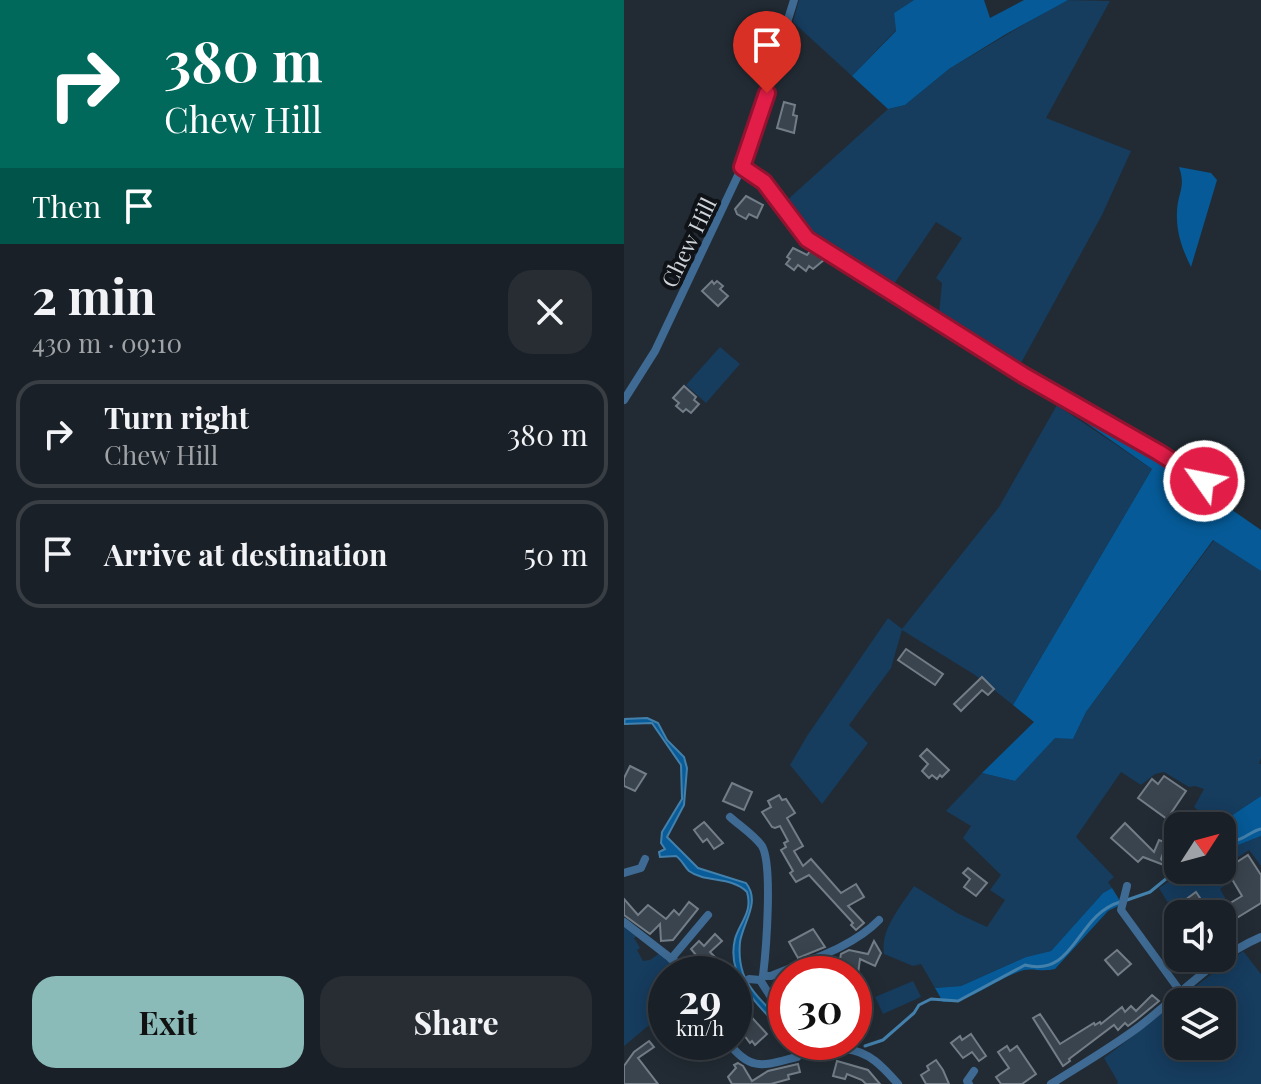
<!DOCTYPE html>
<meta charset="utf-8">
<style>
body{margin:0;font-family:"Playfair Display",serif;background:#272d33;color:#f1f3f6;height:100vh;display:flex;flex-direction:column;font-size:30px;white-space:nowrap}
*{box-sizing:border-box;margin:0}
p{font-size:26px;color:#9fa3a7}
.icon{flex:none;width:44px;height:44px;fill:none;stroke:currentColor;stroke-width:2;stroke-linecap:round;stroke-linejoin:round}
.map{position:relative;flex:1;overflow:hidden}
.side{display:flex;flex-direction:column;background:#1a2027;width:624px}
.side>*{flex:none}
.hud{background:#00695c;color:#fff;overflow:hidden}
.needle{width:52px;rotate:54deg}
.tools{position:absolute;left:540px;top:812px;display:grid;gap:16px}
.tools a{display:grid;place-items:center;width:72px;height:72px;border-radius:16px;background:#1a2027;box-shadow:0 4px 20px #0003,0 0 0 2px #383e44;font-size:40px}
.speed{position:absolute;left:24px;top:956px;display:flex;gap:16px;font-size:40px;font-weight:700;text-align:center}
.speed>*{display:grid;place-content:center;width:104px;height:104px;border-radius:50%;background:#1a2027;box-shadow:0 4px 20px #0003,0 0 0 2px #383e44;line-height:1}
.speed small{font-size:20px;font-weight:400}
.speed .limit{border:12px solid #d22;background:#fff;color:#111}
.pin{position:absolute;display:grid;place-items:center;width:68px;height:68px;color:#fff;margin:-82px -34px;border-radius:50% 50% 50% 0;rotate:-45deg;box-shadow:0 0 8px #0007}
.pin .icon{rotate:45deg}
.me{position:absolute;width:88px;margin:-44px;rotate:303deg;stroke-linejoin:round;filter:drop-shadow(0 0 6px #0008)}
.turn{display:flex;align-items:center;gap:28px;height:168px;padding:0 32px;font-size:36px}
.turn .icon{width:104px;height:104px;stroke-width:2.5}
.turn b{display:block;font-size:56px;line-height:68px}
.then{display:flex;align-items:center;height:76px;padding:0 32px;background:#0003;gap:16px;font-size:30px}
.round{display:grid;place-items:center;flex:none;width:84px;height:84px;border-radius:24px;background:#272d33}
.overview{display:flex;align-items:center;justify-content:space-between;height:136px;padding:0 32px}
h1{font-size:48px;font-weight:700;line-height:60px}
.cta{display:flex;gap:16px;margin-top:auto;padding:16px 32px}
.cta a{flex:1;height:92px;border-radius:24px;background:#8bbbb9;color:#111;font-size:32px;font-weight:700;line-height:92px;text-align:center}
.cta a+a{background:#272d33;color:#f1f3f6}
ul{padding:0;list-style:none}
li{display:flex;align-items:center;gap:24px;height:108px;margin:0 16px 12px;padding:0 16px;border:4px solid #383e44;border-radius:24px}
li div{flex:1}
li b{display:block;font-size:30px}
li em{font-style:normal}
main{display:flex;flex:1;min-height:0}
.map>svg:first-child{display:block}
.green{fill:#163c5e;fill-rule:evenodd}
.forest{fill:#055a97}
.water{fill:#085c99;stroke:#4380ac;stroke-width:2}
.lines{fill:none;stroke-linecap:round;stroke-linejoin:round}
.stream{stroke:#4380ac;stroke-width:3}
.building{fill:#3a444e;stroke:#727d88;stroke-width:2}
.street{stroke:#3e6a93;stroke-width:8}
.route-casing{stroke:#92132f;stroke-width:20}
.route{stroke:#e11d48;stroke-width:14}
.labels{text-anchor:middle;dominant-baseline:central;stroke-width:8;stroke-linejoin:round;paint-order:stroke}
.street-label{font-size:22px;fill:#ced4da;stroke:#0f1317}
</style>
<main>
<section class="side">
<div class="hud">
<div class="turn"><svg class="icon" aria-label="right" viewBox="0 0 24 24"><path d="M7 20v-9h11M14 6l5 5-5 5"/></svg><div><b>380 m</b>Chew Hill</div></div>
<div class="then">Then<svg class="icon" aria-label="arrive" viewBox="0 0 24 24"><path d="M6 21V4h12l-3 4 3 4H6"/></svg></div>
</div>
<div class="overview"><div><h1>2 min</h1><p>430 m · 09:10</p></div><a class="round"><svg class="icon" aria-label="close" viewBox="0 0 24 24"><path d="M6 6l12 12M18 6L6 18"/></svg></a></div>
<ul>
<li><svg class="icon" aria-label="right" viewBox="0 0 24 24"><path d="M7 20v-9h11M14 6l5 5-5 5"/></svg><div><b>Turn right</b><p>Chew Hill</p></div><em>380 m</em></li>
<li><svg class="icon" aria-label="arrive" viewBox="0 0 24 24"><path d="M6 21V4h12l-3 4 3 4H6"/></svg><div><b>Arrive at destination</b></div><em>50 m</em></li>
</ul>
<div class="cta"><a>Exit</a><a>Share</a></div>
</section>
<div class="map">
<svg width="637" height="1084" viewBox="0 0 637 1084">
<rect width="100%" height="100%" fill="#222b34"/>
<g class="green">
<polygon points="175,0 290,0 270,13 272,30 228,76 169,22"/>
<path d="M441,0L486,1L422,118L507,151L478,215L397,363L315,314L318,283L312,278L338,238L312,222L270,284C226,267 188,239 161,202L264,109L281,105L325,69Z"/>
<polygon points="96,347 116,364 82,403 62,385"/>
<polygon points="433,405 528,469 389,705 351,675 278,630 267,668 225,725 244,743 198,804 166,765 183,736 264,618 278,629 375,507"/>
<path d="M590,540L637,571V758L635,764H637V796L592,826H581V816L570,807L580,789L571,786L565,787L540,772L531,774L517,785L497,772L452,837L490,877L484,882L488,888L479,893L427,951L402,957L337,986L311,988L297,964L289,966L260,954C256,930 277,906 290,886L335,914L363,927L381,900L366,890L377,875L339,838L347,826L322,811L358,773L391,781L431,737L449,739L462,712Z"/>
<polygon points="637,836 637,866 625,850 598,868 606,881 596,889 604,903 586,914 571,892 547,908 535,888 562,870 598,870 598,859 609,847"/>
<polygon points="0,925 14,935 10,938 16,948 13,950 19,961 26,960 36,953 61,974 42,974 42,1011 0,1046"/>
<path d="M619,951L637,974V1084H493L494,1082L480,1058C527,1023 571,985 619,951ZM554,1002H598V1046H554Z"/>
<polygon points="289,981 297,997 259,1014 251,997"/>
</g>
<g class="forest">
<polygon points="290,0 360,0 366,18 400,0 444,0 382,34 325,69 281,105 264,109 228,76 272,31 270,13"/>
<path d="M555,167L587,173L593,180L567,267C558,248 552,233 553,211C554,192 562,187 555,167Z"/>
<polygon points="423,379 534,446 536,460 637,530 637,571 589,540 462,712 449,739 431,738 391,781 358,773 410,722 389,705 528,469 414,389"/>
<polygon points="637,796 637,836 609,847 598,859 598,826 592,826"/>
<path d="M488,888L498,904L484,911L431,969C418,972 409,968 400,970C372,978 349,1002 319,1002L311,988L337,986L402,957L427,951L479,893Z"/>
</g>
<path class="water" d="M23,718L34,723L43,740L60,757L63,768L60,805L43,837L74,868L122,883C137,902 119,922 116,942C115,952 116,964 119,973C126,993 148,1010 162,1027V1034C138,1009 101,979 111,939C116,922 129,912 123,892C108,876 81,883 65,871C60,866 58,860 52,856L36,857L35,852L41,849L37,843L38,832L58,799L57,765L28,723L0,724L1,719Z"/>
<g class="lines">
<g class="stream">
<path d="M598,841C604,840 610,842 616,839C624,836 628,831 637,829"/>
<polyline points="503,900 526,892 554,869"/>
<path d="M241,1046L259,1040L290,1013L295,1005L307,999L334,1001L401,965C451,978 452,915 496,902"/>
</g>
</g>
<g class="building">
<polygon points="160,102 171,105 169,115 173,116 170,133 153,128"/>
<polygon points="122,196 139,205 133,218 125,214 122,219 113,214 111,209"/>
<polygon points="169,248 183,255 187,250 201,259 189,269 185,266 182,271 174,265 170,270 162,264 166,259 163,257"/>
<polygon points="88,281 90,284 93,281 99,286 96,289 104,296 94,306 78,291"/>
<polygon points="60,386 72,397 70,400 75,404 67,413 62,409 59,412 52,406 55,403 49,398"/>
<polygon points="282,649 319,674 311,685 274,660"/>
<polygon points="358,677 370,689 364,695 358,690 337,711 330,704"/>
<polygon points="303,749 325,770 318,777 316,775 313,779 308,775 305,778 298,771 304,764 296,756"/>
<polygon points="6,766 22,774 11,791 0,786 0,778"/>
<polygon points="540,776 562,791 543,819 514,798 528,779 534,784"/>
<polygon points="108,783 128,792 120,810 99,801"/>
<polygon points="155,795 158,800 162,799 171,813 163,818 179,846 170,851 179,866 187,859 217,893 232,884 240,897 224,906 240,923 232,930 227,925 229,923 185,875 172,882 166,873 169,871 157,850 162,847 160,843 164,841 156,826 151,828 148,827 138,812 147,807 144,801"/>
<polygon points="80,822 99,843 90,849 83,839 79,842 70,830"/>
<polygon points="501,823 530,852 535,840 543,843 537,859 545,867 519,857 514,862 487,838"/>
<polygon points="624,855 637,875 637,903 598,927 598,914 588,914 618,896 602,869"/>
<polygon points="344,868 363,883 352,896 340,887 346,879 339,873"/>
<polygon points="572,892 578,901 560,914 554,914 554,932 542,914"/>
<polygon points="0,899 14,915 24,905 42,919 50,910 55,915 65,902 74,909 49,940 37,941 36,924 26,934 0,915"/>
<polygon points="189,929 201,947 174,958 165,942"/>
<polygon points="91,934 98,941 86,952 91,957 89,959 105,974 83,974 80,970 82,967 67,949 75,941 80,946"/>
<polygon points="250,941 257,953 251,966 236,959 234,974 213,974 217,954 225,950 244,954"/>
<polygon points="493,950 507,964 494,975 481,960"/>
<polygon points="528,995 535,1001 512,1020 504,1026 501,1023 494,1030 490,1025 445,1059 446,1061 439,1066 409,1018 416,1014 436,1044 470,1023 471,1025 476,1022 477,1024 498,1007 501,1012 507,1006 512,1011"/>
<polygon points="110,998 143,1034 131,1045 128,1041 126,1043 110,1022"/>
<polygon points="347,1034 362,1056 355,1061 348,1052 339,1058 327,1043 336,1036 338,1040"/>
<polygon points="25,1041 30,1047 14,1058 34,1084 0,1084 0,1066 10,1052"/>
<polygon points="383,1046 386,1051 393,1046 412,1074 398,1084 377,1084 372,1077 385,1068 374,1052"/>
<polygon points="312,1060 319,1070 325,1084 302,1084 297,1075 305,1070 303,1066"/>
<polygon points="213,1061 244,1070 256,1084 242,1084 238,1080 223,1074 221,1079 209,1076"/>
<polygon points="114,1063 119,1066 128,1081 144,1071 174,1064 176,1072 164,1075 165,1079 147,1084 108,1084 104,1077 112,1068 110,1065"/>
</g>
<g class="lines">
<g class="street">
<polyline points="118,167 140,182 183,239 399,375 534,452 580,481"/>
<polyline points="0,400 31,351 118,167 170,0"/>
<path d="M106,817C116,826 130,835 138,846C149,865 142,951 139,976"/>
<polyline points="0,873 17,868 21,859"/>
<polyline points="503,886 497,910 556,991"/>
<polyline points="0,922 67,974"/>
<polyline points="47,959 84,915"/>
<polyline points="136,980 162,1021"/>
<path d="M137,980L139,976H147C182,961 228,948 255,920"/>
<polyline points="110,986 125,979 136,980"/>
<polyline points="41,1019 42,1019"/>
<path d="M104,1042C127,1073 141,1065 173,1057"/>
<path d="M184,1042C195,1050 207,1048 221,1049C245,1051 259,1067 274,1084"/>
<polyline points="345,1084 343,1081 350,1071"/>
<path d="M427,1084C457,1065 488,1047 516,1026C556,995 590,957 637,937"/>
</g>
</g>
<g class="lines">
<defs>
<polyline id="route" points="143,93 118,167 140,182 183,239 399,375 534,452 580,481"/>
</defs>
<use href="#route" class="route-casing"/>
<use href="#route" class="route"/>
</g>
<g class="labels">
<g class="street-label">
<text transform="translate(64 242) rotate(-64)">Chew Hill</text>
</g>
</g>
</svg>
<div class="tools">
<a><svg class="needle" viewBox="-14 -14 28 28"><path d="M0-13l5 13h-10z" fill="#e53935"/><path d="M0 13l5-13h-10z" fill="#9fa3a7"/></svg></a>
<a><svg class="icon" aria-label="sound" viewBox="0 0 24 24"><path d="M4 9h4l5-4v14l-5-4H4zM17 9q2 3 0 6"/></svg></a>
<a><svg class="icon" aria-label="layers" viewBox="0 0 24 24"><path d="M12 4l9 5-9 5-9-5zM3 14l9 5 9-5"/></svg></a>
</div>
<div class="speed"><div>29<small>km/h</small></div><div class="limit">30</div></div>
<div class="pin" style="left:143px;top:93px;background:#d93025"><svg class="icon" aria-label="arrive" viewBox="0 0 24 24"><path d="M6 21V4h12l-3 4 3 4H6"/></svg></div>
<svg class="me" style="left:580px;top:481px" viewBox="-20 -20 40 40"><circle r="17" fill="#e11d48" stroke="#fff" stroke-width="3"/><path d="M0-11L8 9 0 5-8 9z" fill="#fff"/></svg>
</div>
</main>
